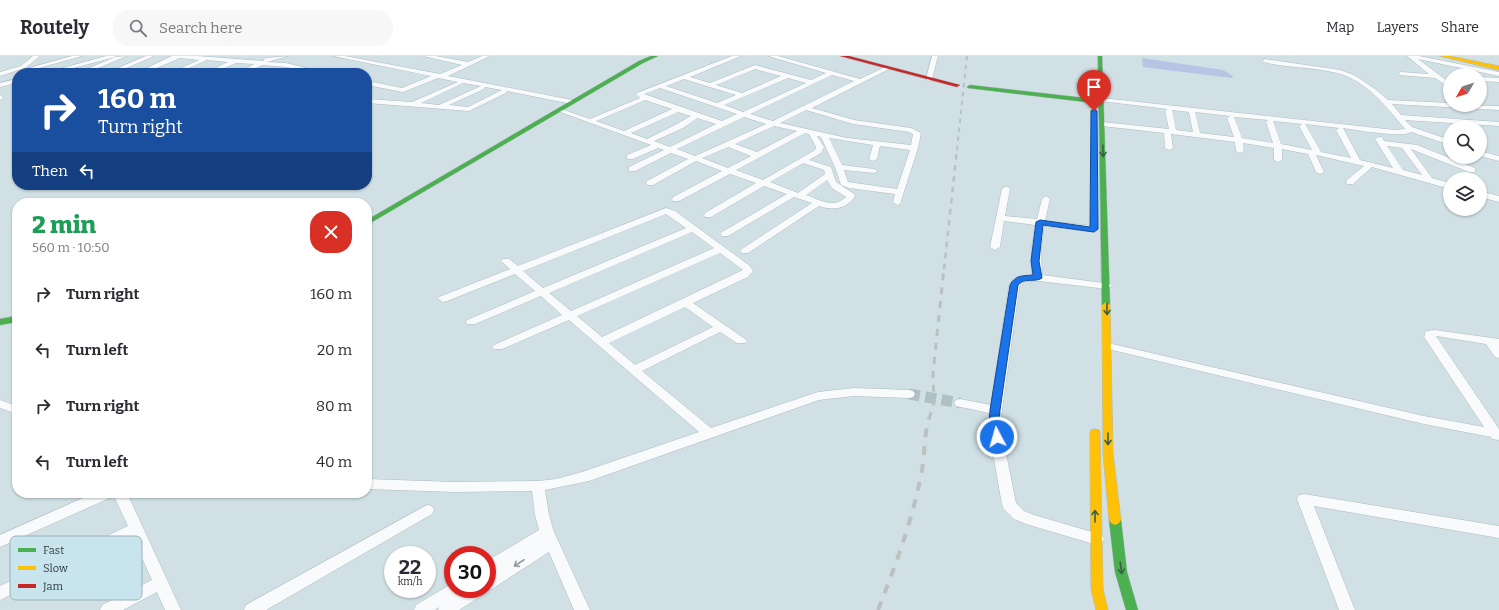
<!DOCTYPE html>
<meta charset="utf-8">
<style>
body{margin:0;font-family:Bitter,serif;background:#f7f7f7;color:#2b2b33;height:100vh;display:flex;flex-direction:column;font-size:15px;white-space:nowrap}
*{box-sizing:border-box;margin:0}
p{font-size:13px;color:#7c7c81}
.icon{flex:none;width:22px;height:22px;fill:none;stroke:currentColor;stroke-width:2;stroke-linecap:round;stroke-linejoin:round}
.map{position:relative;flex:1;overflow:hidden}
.details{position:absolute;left:12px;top:142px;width:360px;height:300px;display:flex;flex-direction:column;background:#fff;border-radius:16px;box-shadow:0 1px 3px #0004}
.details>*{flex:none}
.top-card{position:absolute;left:12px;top:12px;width:360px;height:122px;border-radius:16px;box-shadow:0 1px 3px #0004;background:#1a4fa0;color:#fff;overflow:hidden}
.needle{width:26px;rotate:231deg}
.fabs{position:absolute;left:1443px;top:12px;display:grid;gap:8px}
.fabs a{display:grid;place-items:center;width:44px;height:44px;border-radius:50%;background:#fff;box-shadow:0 1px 3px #0004;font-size:20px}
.speed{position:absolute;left:384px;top:490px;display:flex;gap:8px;font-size:20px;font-weight:700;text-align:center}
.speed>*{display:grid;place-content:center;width:52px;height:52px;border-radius:50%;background:#fff;box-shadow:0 1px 3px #0004;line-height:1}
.speed small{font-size:10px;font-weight:400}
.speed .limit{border:6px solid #d22;background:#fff;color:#111}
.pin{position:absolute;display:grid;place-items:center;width:34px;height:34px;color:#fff;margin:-41px -17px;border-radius:50% 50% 50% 0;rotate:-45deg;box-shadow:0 0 4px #0007}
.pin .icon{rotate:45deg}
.me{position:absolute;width:44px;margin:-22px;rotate:354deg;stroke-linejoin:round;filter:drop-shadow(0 0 3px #0008)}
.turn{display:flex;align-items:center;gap:14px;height:84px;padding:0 20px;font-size:18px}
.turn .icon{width:52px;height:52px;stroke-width:2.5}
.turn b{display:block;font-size:28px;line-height:34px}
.then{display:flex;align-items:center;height:38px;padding:0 20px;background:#0003;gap:8px;font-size:15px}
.round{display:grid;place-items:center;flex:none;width:42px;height:42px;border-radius:16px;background:#f7f7f7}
.overview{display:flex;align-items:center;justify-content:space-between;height:68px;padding:0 20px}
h1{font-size:24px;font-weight:800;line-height:30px;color:#1e9e55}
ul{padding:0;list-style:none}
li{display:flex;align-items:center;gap:12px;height:56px;padding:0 20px}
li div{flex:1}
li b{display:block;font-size:15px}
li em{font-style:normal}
header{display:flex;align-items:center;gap:24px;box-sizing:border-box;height:56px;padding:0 20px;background:#fff;border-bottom:1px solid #e1e1e2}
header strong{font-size:19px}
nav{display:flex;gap:22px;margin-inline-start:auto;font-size:14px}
.search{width:280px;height:36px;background:#f7f7f7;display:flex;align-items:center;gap:10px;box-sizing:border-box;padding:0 14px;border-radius:16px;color:#7c7c81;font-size:15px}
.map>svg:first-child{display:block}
.water{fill:#b8c4e4}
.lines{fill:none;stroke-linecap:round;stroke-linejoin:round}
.street-tunnel{stroke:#b0bfc4;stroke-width:11;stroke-dasharray:11 5.5;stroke-linecap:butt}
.street-casing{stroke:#b0bcc0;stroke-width:1}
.fast-casing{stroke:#b0bcc0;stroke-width:1}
.slow-casing{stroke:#b0bcc0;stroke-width:1}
.jam-casing{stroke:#b0bcc0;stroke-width:1}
.street{fill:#f8fafb;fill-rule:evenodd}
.fast{fill:#4caf50;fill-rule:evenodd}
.slow{fill:#ffc107;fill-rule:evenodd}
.jam{fill:#c62828;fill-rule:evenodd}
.rail-far3{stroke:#bcc0c1;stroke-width:2;stroke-dasharray:4.5 4.5;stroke-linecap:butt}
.rail-far2{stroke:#bcc0c1;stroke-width:2.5;stroke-dasharray:5.5 5.5;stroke-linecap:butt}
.rail-far1{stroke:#bcc0c1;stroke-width:3;stroke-dasharray:7 7;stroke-linecap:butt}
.rail{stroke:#bcc0c1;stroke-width:4;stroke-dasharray:9 9;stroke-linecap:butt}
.oneway{stroke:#3a5f45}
.oneway2{stroke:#959c9e}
.route{fill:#1a73e8;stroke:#114b97}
.key{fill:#c8e4ed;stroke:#9bb2b9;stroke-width:1}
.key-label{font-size:11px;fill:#323d40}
</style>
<header>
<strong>Routely</strong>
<div class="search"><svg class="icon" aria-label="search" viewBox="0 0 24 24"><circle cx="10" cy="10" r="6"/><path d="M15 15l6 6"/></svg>Search here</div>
<nav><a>Map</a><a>Layers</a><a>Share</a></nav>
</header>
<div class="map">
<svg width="1499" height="554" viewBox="0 0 1499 554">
<rect width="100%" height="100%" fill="#d0e0e5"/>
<polygon class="water" points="1142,2 1223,14 1233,20 1232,22 1143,11"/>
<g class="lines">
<polyline class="street-tunnel" points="909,338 960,347"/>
<defs>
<g id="street">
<polygon points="33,0 40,0 25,12 0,20 0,16 21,10"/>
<polygon points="72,0 82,0 32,14 29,12"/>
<polygon points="106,0 116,0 115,1 127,0 86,17 80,16 115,1 55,17 45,17"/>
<polygon points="146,0 154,0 115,17 106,17"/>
<polygon points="172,0 198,0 264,5 263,4 266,2 288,0 267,6 286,7 327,17 315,17 286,11 262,9 247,17 239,17 254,8 236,7 213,17 205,17 228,6 207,4 178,17 170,17 199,4 180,2 145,17 136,17"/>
<path d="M333,0H345L440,18L462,9L423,0H436L468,6L482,0H490L448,20L572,44L575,46L572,48L507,35L506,37L469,55L367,47V43L412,46L458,26L438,22L403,36L367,29V25L402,32L431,20ZM463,27L481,30L439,49L421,47ZM485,31L502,34L468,51L449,49L484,33Z"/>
<path d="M732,0H741L690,21L710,27L755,9L811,24L826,17L768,0H778L860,23L885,11H889V13L812,52L854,64L911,72L921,77L918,92L900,148L897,149L893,146L895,138L849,132L841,129L835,111L821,81L817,80L824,91L821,97L809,104L831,111L836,126L854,138L855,140C847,153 833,155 819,150L748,197H742L740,195L742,193L812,147L794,141L728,180H722L720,178L722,176L787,138L764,130L711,161H705L704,159L705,157L756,127L730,118L679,145H673L672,143L673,141L722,115L696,105L653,129H647L646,127L647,125L688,103L671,97L635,115H629V111L664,94L658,92L633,103H627V99L651,89L555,54L559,52L561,53L590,63L640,42L636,38L637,37ZM755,13L781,20L742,37L716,29ZM832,19L854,25L773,65L750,58ZM788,22L806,27L743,56L724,49ZM684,23L736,39L717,47L666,30ZM660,32L737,58L722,65L644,38ZM645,44L672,53L624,75L596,65ZM806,54L853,68L909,76L913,78L911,89L847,82L780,67ZM678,56L691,60L677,68L647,83L631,77ZM744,61L766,68L695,100L677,93ZM697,62L716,68L670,91L654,85L683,72ZM774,70L797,75L757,96L735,88ZM805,77L809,78L816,91L815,94L763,124L736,114ZM829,82L873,89L869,103L873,105L877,103L880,90L910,94L897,133L848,126L844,114L874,117L878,115L874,113L842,109ZM728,91L751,100L728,112L702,102ZM803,107L824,114L825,118L798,137L770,126ZM827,124L832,132L846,141C834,153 820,144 806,139Z"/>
<polygon points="932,0 938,0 932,23 929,25 926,23"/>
<polygon points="1407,0 1419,0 1499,16 1499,20 1418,3 1450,27 1450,32 1435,22 1399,19 1399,17 1401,16 1429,18"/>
<path d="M1265,3L1340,14L1354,19L1375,33L1388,44L1450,47V49L1499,50V54L1392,48L1401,59L1499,66V70L1405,64L1412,71L1450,84V89L1411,76C1403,82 1355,74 1343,72L1360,104L1393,112L1375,83L1379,81H1382L1384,85L1417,89L1475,112V116H1469L1411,93L1432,122L1450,127V133L1372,111L1353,128H1347L1346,126L1347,124L1364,110L1316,99L1324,116L1320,118L1316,116L1308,98L1282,93V104L1278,106L1274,104V92L1243,87L1244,95L1240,97L1236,95L1235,86L1171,78L1173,92L1169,94L1165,92L1164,77L1102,70L1098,68L1102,66L1169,73L1165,55L1167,53L1100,45V43L1102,42L1395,74L1405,73C1387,51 1366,24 1337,17C1313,11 1287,12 1263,6V4ZM1172,54L1189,56L1193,76L1176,74ZM1195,56L1230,60L1227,62L1234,81L1200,77ZM1234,61L1268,64L1266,66L1273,87L1242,82ZM1273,65L1302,68L1299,70L1312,94L1281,88ZM1305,68L1339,72L1336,74L1351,102L1321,96ZM1387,90L1402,92L1422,119L1403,114Z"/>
<polygon points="1480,21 1499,22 1499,26 1480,25"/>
<polygon points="17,23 17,27 0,31 0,27"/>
<polygon points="0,39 3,41 2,43 0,44"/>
<polygon points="1480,95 1499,100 1499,105 1480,100"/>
<polygon points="1006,130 1010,133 1005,160 1037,163 1042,143 1046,140 1050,143 1045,165 1094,170 1099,173 1094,176 1044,170 1041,192 1042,219 1111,228 1112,230 1107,233 1039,225 1027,225 1020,227 1000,368 1016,447 1024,455 1034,459 1102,479 1104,483 1102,487 1097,489 1026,468 1014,463 1004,453 1002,449 988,368 989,357 956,350 954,347 956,344 960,343 991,349 1009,229 1015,221 1032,219 1032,192 1035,169 1004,165 1000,191 995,194 990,191 1002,133"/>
<polygon points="1480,135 1499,140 1499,146 1480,141"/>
<path d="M666,152L675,155L750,210L753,215L748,221L693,247L745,283L747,285L745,287H737L720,276L642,315L711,372L818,336L854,332L909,334L913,335L915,338L913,341L909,342L854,340L819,344L589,425L545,434L549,459L554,476L590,554H574L549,496L492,533L486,534L484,538L459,554H438L439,551L435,554H414L416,549L453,527V533H463L461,536L466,533H487V520L489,519H487V505L539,474L535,459L532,435L455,436L367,433V423L455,426L538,425L556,423L582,416L699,376L569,264L502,293H494L492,291L494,289L562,259L541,240L475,268H467L466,266L467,264L535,235L515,218L447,245L443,246L438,243L439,241L510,213L501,205L503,203H509L518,210ZM666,158L686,172L543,232L523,215ZM692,176L714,192L571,255L549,237ZM720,197L743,214L602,281L577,260ZM685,251L713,271L635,309L609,287Z"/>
<polygon points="1435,274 1499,283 1499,302 1495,301 1486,288 1436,280 1499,373 1499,384 1492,383 1491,381 1424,368 1108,293 1104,292 1102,290 1104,288 1108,287 1424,360 1484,371 1424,281 1426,275"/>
<polygon points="0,344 17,350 17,358 0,352"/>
<polygon points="94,437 127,437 181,554 165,554 157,536 123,554 100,554 102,549 152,524 132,480 0,544 0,530 128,470 113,438 112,441 0,491 0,479"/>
<polygon points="1304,438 1499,470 1499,482 1314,450 1355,554 1339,554 1297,443 1299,439"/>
<polygon points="427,449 432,450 434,454 432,458 266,554 244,554 246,549"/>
</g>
<g id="fast">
<polygon points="651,0 658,0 643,7 367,169 367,164 639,5"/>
<polygon points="1098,0 1102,0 1110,249 1106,252 1102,249"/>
<polygon points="970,29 1094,43 1097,45 1094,47 968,32 967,31"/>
<polygon points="17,260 17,266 0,269 0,263"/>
<polygon points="1115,459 1119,461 1121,464 1127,516 1138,554 1126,554 1115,516 1109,464 1111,461"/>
</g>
<g id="slow">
<polygon points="1440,0 1450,0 1499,10 1499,14"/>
<polygon points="1106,246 1110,249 1113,397 1121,464 1119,467 1115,469 1111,467 1109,464 1103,397 1102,249"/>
<polygon points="1095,373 1099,374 1100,377 1103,533 1108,554 1096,554 1091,533 1090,377 1091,374"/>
</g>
<polygon id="jam" points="840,0 849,0 960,29 957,31"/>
</defs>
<use href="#street" class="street-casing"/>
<use href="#fast" class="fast-casing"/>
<use href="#slow" class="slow-casing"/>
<use href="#jam" class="jam-casing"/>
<use href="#street" class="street"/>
<use href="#fast" class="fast"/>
<use href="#slow" class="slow"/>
<use href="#jam" class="jam"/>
<polyline class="rail-far3" points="957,94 967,0"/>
<polyline class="rail-far2" points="944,213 957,93"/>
<polyline class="rail-far1" points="929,363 934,347 933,317 944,212"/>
<path class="rail" d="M878,554C896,508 913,463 922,414C925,396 924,379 929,362"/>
</g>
<defs><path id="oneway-shaft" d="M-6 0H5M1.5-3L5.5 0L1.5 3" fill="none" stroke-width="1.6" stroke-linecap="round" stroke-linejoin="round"/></defs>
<g class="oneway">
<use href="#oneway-shaft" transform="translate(1103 95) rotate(88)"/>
<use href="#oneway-shaft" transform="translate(1107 253) rotate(89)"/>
<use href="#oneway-shaft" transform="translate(1108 383) rotate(90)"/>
<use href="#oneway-shaft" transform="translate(1095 460) rotate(-90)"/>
<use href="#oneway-shaft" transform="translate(1121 512) rotate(82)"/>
</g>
<use class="oneway2" href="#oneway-shaft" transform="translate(519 507) rotate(147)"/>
<path class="route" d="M1094,53L1097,55L1098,173L1094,176L1043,169L1039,205L1042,222C1035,227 1024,221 1018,229L1000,354L999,368L1002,381L1000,384H993L989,368L990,354L1010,229C1015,219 1023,220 1033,219L1031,205L1036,166L1040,164L1090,171L1091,55Z"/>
<rect x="10" y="480" width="132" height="64" rx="6" class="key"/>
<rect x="18" y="492" width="18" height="4" fill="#4caf50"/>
<rect x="18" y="510" width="18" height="4" fill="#ffc107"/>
<rect x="18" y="528" width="18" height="4" fill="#c62828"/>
<g class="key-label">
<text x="43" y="498">Fast</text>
<text x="43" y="516">Slow</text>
<text x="43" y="534">Jam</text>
</g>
</svg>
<div class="fabs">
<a><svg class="needle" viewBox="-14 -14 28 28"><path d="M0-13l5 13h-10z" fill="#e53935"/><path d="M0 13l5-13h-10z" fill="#7c7c81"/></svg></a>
<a><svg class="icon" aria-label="search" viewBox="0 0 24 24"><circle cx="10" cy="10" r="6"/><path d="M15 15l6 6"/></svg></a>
<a><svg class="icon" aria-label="layers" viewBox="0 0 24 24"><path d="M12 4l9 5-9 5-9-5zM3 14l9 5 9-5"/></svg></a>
</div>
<div class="speed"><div>22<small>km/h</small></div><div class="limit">30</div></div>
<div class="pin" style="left:1094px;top:55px;background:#d93025"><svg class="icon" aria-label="arrive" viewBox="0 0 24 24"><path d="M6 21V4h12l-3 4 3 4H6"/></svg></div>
<svg class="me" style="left:997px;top:381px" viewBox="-20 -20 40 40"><circle r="17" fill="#1a73e8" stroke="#fff" stroke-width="3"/><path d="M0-11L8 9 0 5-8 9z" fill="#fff"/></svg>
<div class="top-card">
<div class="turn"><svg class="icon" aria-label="right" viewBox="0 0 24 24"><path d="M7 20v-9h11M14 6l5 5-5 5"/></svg><div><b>160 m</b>Turn right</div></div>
<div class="then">Then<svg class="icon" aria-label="left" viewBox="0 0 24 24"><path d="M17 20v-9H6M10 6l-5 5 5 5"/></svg></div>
</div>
<section class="details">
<div class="overview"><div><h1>2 min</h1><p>560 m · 10:50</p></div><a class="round" style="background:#d93025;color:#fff"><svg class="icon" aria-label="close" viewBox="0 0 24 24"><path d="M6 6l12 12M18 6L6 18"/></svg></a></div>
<ul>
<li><svg class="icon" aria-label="right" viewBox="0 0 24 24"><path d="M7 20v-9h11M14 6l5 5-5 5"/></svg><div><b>Turn right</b></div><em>160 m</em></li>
<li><svg class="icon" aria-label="left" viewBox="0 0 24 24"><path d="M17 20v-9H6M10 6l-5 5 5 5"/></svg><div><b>Turn left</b></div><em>20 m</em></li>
<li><svg class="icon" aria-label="right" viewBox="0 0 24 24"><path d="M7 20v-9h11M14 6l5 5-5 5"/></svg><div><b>Turn right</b></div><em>80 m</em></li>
<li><svg class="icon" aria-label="left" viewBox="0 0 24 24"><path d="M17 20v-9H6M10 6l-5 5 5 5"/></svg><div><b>Turn left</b></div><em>40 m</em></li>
</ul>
</section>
</div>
